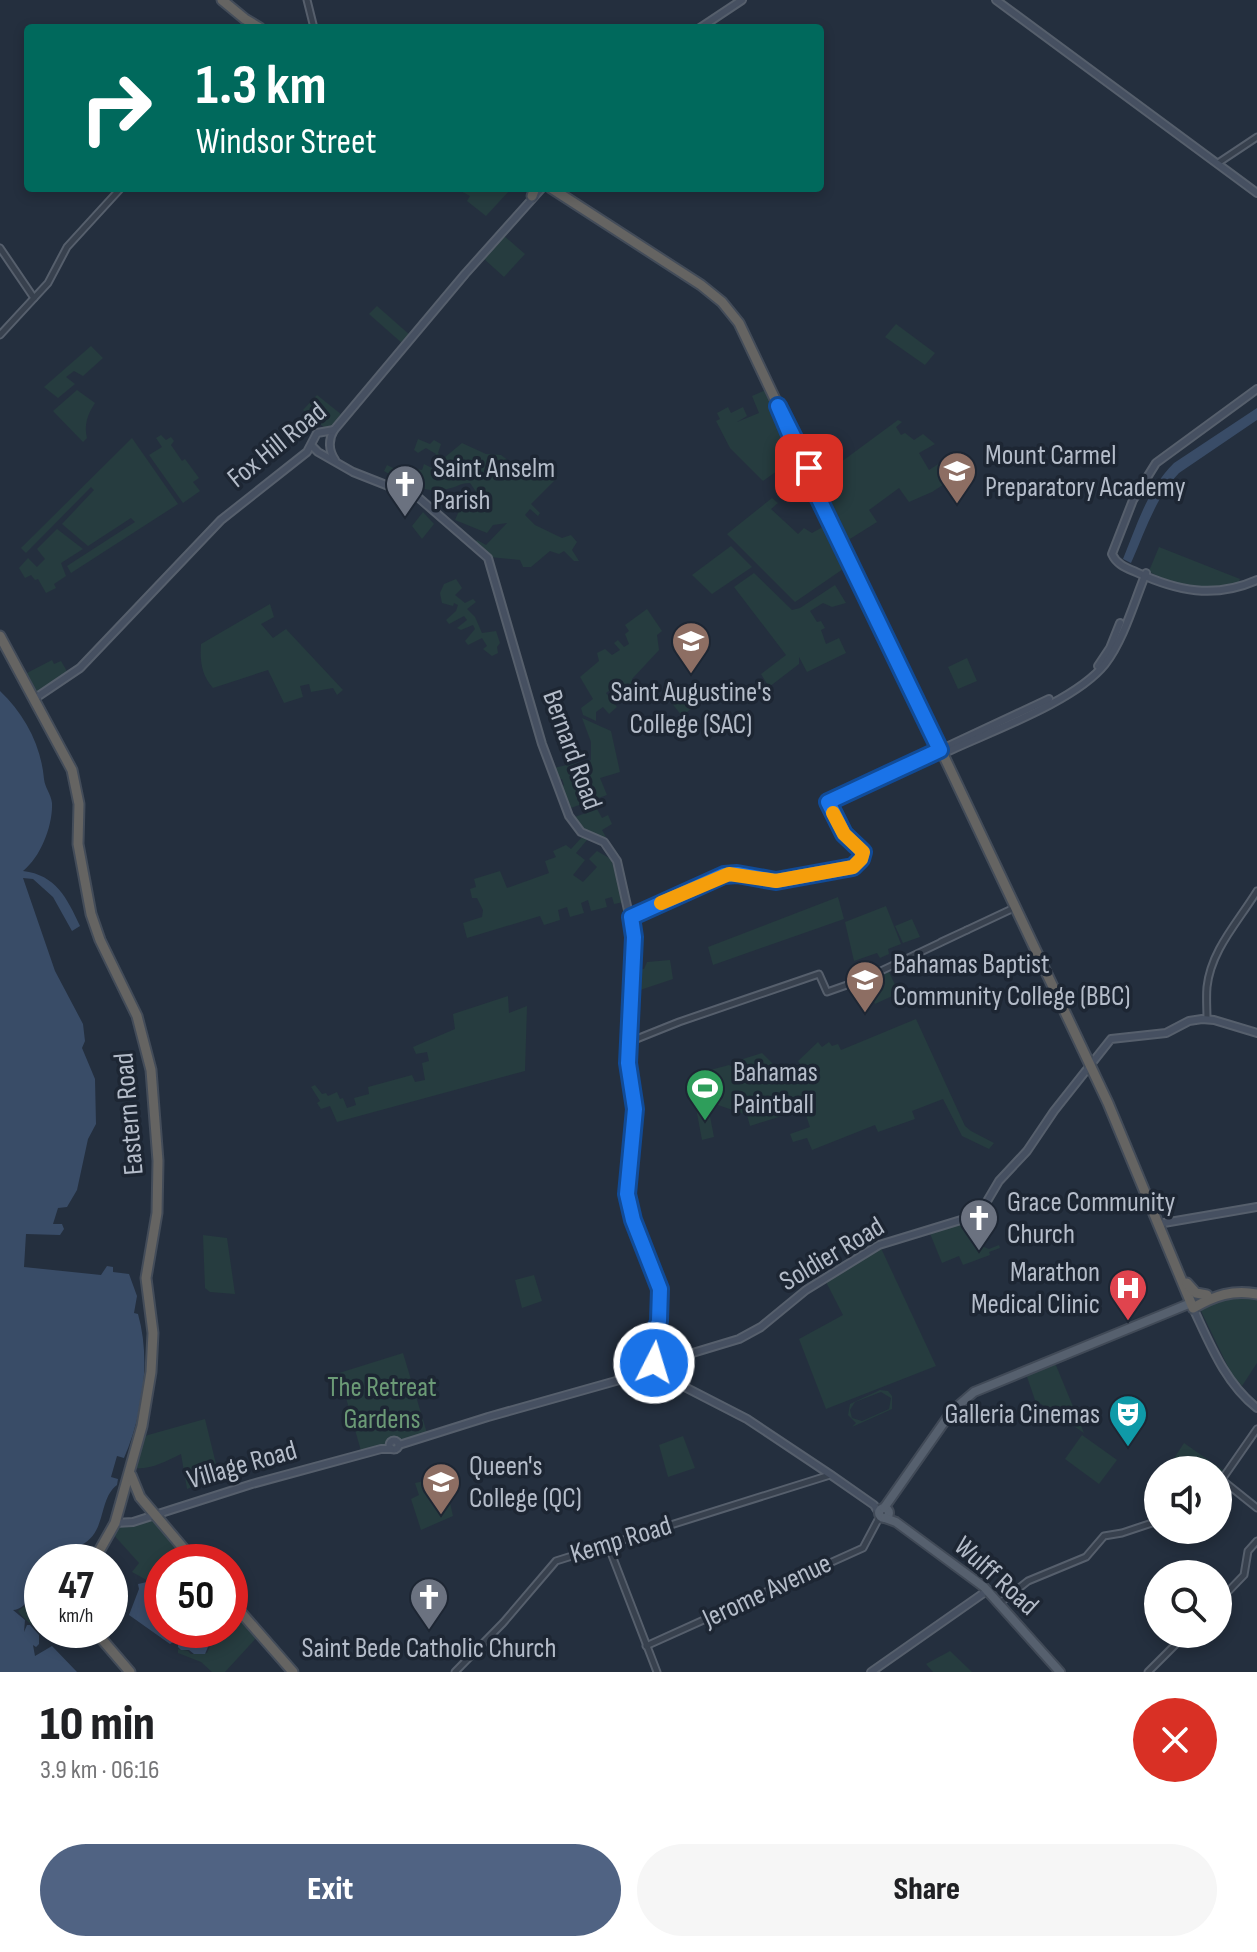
<!DOCTYPE html>
<meta charset="utf-8">
<style>
body{margin:0;font-family:"Sofia Sans Condensed",sans-serif;background:#f6f6f6;color:#202124;height:100vh;display:flex;flex-direction:column;font-size:30px;white-space:nowrap}
*{box-sizing:border-box;margin:0}
p{font-size:26px;color:#757577}
.icon{flex:none;width:44px;height:44px;fill:none;stroke:currentColor;stroke-width:2;stroke-linecap:round;stroke-linejoin:round}
.map{position:relative;height:1672px;overflow:hidden}
.drawer{display:flex;flex-direction:column;background:#fff;flex:1}
.drawer>*{flex:none}
.guide{position:absolute;left:24px;top:24px;width:800px;height:168px;border-radius:8px;box-shadow:0 4px 12px #0003;background:#00695c;color:#fff;overflow:hidden}
.fabs{position:absolute;left:1144px;top:1456px;display:grid;gap:16px}
.fabs a{display:grid;place-items:center;width:88px;height:88px;border-radius:50%;background:#fff;box-shadow:0 4px 12px #0003;font-size:40px}
.speed{position:absolute;left:24px;top:1544px;display:flex;gap:16px;font-size:40px;font-weight:700;text-align:center}
.speed>*{display:grid;place-content:center;width:104px;height:104px;border-radius:50%;background:#fff;box-shadow:0 4px 12px #0003;line-height:1}
.speed small{font-size:20px;font-weight:400}
.speed .limit{border:12px solid #d22;background:#fff;color:#111}
.pin{position:absolute;display:grid;place-items:center;width:68px;height:68px;color:#fff;margin:-34px;border-radius:16px;box-shadow:0 4px 12px #0006}
.me{position:absolute;width:88px;margin:-44px;rotate:5deg;stroke-linejoin:round;filter:drop-shadow(0 0 6px #0008)}
.turn{display:flex;align-items:center;gap:28px;height:168px;padding:0 40px;font-size:36px}
.turn .icon{width:104px;height:104px;stroke-width:2.5}
.turn b{display:block;font-size:56px;line-height:68px}
.round{display:grid;place-items:center;flex:none;width:84px;height:84px;border-radius:42px;background:#f6f6f6}
.headline{display:flex;align-items:center;justify-content:space-between;height:136px;padding:0 40px}
h1{font-size:48px;font-weight:800;line-height:60px}
.button{display:flex;gap:16px;margin-top:auto;padding:16px 40px}
.button a{flex:1;height:92px;border-radius:48px;background:#506383;color:#fff;font-size:32px;font-weight:800;line-height:92px;text-align:center}
.button a+a{background:#f6f6f6;color:#202124}
.map>svg:first-child{display:block}
.green{fill:#263c3f;fill-rule:evenodd}
.water{fill:#394c67}
.lines{fill:none;stroke-linecap:round;stroke-linejoin:round}
.tertiary-casing{stroke:#565f6c;stroke-width:9}
.secondary-casing{stroke:#565f6c;stroke-width:10}
.primary-casing{stroke:#414a57;stroke-width:12}
.trunk-casing{stroke:#434c59;stroke-width:13}
.tertiary{stroke:#38414e;stroke-width:5}
.secondary{stroke:#465061;stroke-width:6}
.primary{stroke:#56606e;stroke-width:8}
.trunk{stroke:#656462;stroke-width:9}
.route-casing{stroke:#114b97;stroke-width:20}
.route{stroke:#1a73e8;stroke-width:14}
.slow{stroke:#f59e0b;stroke-width:14}
.labels{text-anchor:middle;dominant-baseline:central;stroke-width:7;stroke-linejoin:round;paint-order:stroke}
.street-label{font-size:28px;fill:#b4bcc9;stroke:#1d2633}
.poi-label{font-size:28px;fill:#b4bcc9;stroke:#1d2633;text-anchor:start}
.park-label{font-size:28px;fill:#6b9a76;stroke:#1d2633}
</style>
<div class="map">
<svg width="1257" height="1672" viewBox="0 0 1257 1672">
<rect width="100%" height="100%" fill="#242f3e"/>
<g class="green">
<polygon points="455,188 505,188 509,191 486,216 467,201 470,196"/>
<polygon points="503,235 525,254 504,277 483,258"/>
<polygon points="377,306 411,336 403,344 369,314"/>
<polygon points="896,324 935,353 925,365 885,337"/>
<polygon points="91,346 103,358 83,376 74,371 66,377 75,384 58,398 44,387"/>
<path d="M77,390L95,403C87,415 84,425 87,438L83,442L53,411Z"/>
<polygon points="766,390 795,458 763,481 730,448 716,421 720,419 717,413 728,407 731,413 743,407 747,416 737,422 759,413 752,396"/>
<polygon points="317,395 342,415 331,428 325,428 303,410"/>
<polygon points="898,420 902,422 896,427 901,435 905,433 914,440 923,434 935,444 919,453 929,470 943,461 960,474 932,492 909,502 899,488 869,510 877,522 845,542 818,479"/>
<polygon points="161,435 166,440 171,437 174,441 171,445 182,461 185,459 199,478 193,482 200,491 183,503 149,455 162,447 156,438"/>
<polygon points="132,438 178,504 71,573 67,566 135,522 131,518 88,546 62,524 94,490 91,487 26,553 21,548"/>
<path d="M418,439L430,444L434,440L441,444L438,453L444,458L462,443L486,454L501,455L509,461L531,467L539,460L558,477L531,504L540,513L538,516L530,509L525,515L535,525L562,538L571,535L577,542L572,550L579,561H574L564,551L559,554L550,551L531,567H523L520,560L490,557L475,544L477,540L486,545L507,523L493,525L487,533L455,520L466,495L470,493L479,496L470,483C461,483 459,486 451,488C425,495 406,484 384,471L387,465L413,478L406,469L409,467L422,470L424,464L434,469L431,462L436,454L426,448L418,453L414,450Z"/>
<polygon points="772,498 778,503 771,509 798,534 804,528 812,533 828,524 846,567 795,602 727,534"/>
<polygon points="423,512 434,524 422,539 412,526"/>
<polygon points="57,529 83,549 61,563 66,576 54,584 56,588 46,593 38,579 35,580 31,575 25,578 19,568 28,558 37,567 45,559 37,549"/>
<polygon points="731,546 752,567 712,594 692,575"/>
<path d="M1159,547L1240,579L1238,584C1207,590 1175,591 1149,571Z"/>
<polygon points="754,573 792,610 800,608 835,585 846,603 832,607 823,603 810,611 817,622 821,621 825,628 821,630 826,644 839,638 846,653 807,672 799,657 799,664 769,687 761,674 786,655 734,587"/>
<polygon points="456,579 462,588 455,595 465,603 473,599 476,602 467,609 475,617 482,633 496,631 500,643 497,647 498,653 492,656 483,649 487,646 482,638 468,645 465,641 475,629 473,625 461,630 457,628 467,620 464,616 449,624 446,620 456,611 458,605 454,603 453,606 442,603 440,593 444,584"/>
<path d="M270,604L274,617L261,624L273,638L286,629L343,690L337,695L333,688L311,692L309,684L300,686L303,697L284,703L268,670L213,688C201,674 200,661 201,644Z"/>
<polygon points="647,609 662,631 657,635 659,650 632,679 633,683 621,694 615,686 606,693 617,707 609,714 603,707 596,712 596,721 583,715 581,708 593,699 580,677 599,661 597,653 605,649 612,655 620,650 614,643 618,640 624,647 629,644 625,634 629,631 625,625"/>
<polygon points="967,658 977,681 958,689 948,667"/>
<polygon points="52,660 54,664 61,661 68,673 36,694 25,674"/>
<polygon points="681,693 692,708 682,716 670,701"/>
<polygon points="582,718 611,731 620,772 600,778 607,795 568,809 564,790 560,787 564,785 562,779 557,780 553,768 591,760 591,742"/>
<polygon points="597,809 602,818 608,815 612,824 602,830 606,837 603,839 579,829 572,818"/>
<polygon points="583,836 587,840 576,853 585,860 573,875 583,882 597,867 589,859 597,851 611,859 624,902 614,904 612,897 605,899 607,907 591,911 588,900 581,903 584,913 570,917 567,907 558,910 560,920 544,925 540,916 467,938 463,923 482,917 483,910 477,898 472,898 470,889 476,887 474,879 500,871 507,888 549,873 545,861 556,857 553,851 566,845 571,849"/>
<polygon points="838,897 844,919 713,965 708,947"/>
<polygon points="886,906 901,944 888,949 889,954 880,958 877,953 854,961 845,922"/>
<polygon points="912,919 920,937 903,943 895,926"/>
<polygon points="670,960 673,979 634,992 636,969 644,969 647,962"/>
<polygon points="888,970 899,993 875,1004 869,991 863,993 859,985"/>
<polygon points="508,996 509,1013 527,1006 525,1071 337,1122 330,1106 321,1109 317,1103 320,1101 311,1087 315,1085 322,1094 326,1093 328,1096 337,1092 340,1099 343,1098 347,1108 356,1105 354,1098 369,1094 368,1087 412,1075 415,1082 425,1080 422,1063 429,1061 427,1052 416,1054 413,1047 455,1029 453,1014"/>
<polygon points="916,1019 965,1126 971,1131 994,1143 989,1149 962,1136 943,1099 912,1111 915,1119 878,1132 875,1125 812,1150 807,1138 793,1142 790,1134 810,1127 804,1109 750,1126 747,1115 718,1105 708,1106 714,1137 702,1140 696,1108 700,1107 695,1074 729,1065 738,1070 743,1059 762,1053 787,1078 801,1066 798,1061 818,1042 822,1047 829,1042 832,1046 838,1044 841,1050"/>
<polygon points="970,1220 984,1247 989,1249 999,1245 1000,1248 989,1252 990,1255 963,1265 959,1256 942,1263 929,1231"/>
<polygon points="203,1235 227,1238 235,1294 210,1292 205,1288"/>
<polygon points="880,1246 936,1366 826,1409 799,1339 843,1315 825,1280"/>
<polygon points="534,1275 542,1301 522,1308 515,1280"/>
<polygon points="1233,1294 1257,1295 1257,1363 1242,1386 1231,1373 1201,1311 1202,1308"/>
<polygon points="403,1353 427,1433 361,1451 339,1373"/>
<polygon points="1055,1363 1084,1433 1035,1400 1026,1374"/>
<path d="M880,1390L888,1391L892,1396V1409L852,1427L856,1423L848,1415L850,1404ZM881,1392L891,1398L889,1409L862,1421L852,1418L850,1410L855,1402Z"/>
<path d="M205,1419L217,1468L190,1480L192,1487L187,1489L181,1454C164,1462 151,1470 133,1468L141,1437Z"/>
<polygon points="1082,1435 1117,1460 1099,1484 1065,1459"/>
<polygon points="683,1436 695,1468 668,1477 659,1445"/>
<polygon points="1184,1443 1227,1473 1218,1485 1218,1470 1167,1469"/>
<polygon points="433,1479 436,1489 442,1488 447,1490 453,1516 421,1530 411,1499 419,1495 415,1483"/>
<polygon points="153,1518 184,1553 175,1562 162,1562 162,1574 152,1583 132,1572 139,1563 112,1533 117,1526 138,1525"/>
<path d="M42,1594V1630H87L84,1636L77,1631L54,1643C43,1631 26,1623 18,1611Z"/>
<polygon points="234,1608 259,1635 225,1672 212,1672 201,1662 178,1653 178,1649 188,1651 191,1654 207,1653 212,1641 201,1630 230,1630 230,1612"/>
<polygon points="950,1651 972,1672 933,1672 926,1664"/>
</g>
<g class="water">
<path d="M1257,408V420L1179,473C1155,498 1145,532 1131,563L1123,559C1137,525 1147,490 1174,463Z"/>
<path d="M0,691C25,715 41,745 44,779C45,788 51,794 52,803C53,825 41,857 23,871C56,875 67,898 80,926L72,931L53,897L33,879L23,878L55,971L83,1024L85,1041L82,1048L95,1079L96,1124L88,1139L77,1190L67,1207L58,1208L53,1224H62L64,1229L60,1235L26,1234L24,1267L101,1275L107,1266L113,1267V1272L129,1274L137,1296L134,1313L138,1314C151,1360 143,1414 124,1458L117,1456L111,1477L118,1479L117,1485C98,1499 107,1533 81,1545L74,1562H42V1590C31,1592 27,1609 13,1610L25,1620L24,1632L27,1625H30L39,1635V1644L36,1647L33,1645L35,1656L52,1646L77,1672H0Z"/>
<polygon points="147,1582 153,1589 155,1602 162,1601 162,1630 198,1630 210,1642 205,1654 194,1654 189,1650 181,1650 178,1647 178,1642 175,1641 170,1644 129,1615 139,1589 138,1584"/>
</g>
<g class="lines">
<defs>
<g id="tertiary">
<polyline points="307,0 314,28"/>
<polyline points="1218,163 1257,137"/>
<polyline points="0,248 34,298"/>
<polyline points="0,335 48,283 67,247 121,188"/>
<polyline points="830,806 942,754"/>
<polyline points="631,917 724,875 737,874 776,881 853,867 861,859 863,853 842,831 828,802 940,750"/>
<polyline points="967,930 1016,907"/>
<path d="M1207,1019C1207,1009 1206,998 1207,987C1211,950 1238,922 1257,891"/>
<polyline points="629,1042 679,1022 819,974 827,992 864,979 967,930 941,942"/>
<polyline points="1222,1480 1257,1508"/>
<polyline points="1218,1485 1257,1429"/>
<polyline points="608,1545 657,1672"/>
<polyline points="1218,1602 1244,1575 1248,1551 1257,1541"/>
<polyline points="1000,1603 1028,1581 1086,1557 1104,1536 1122,1533 1158,1521"/>
<polyline points="646,1646 863,1548 880,1516"/>
<polyline points="455,1672 503,1623 556,1561 830,1475"/>
<polyline points="1148,1672 1186,1634"/>
</g>
<g id="secondary">
<polyline points="996,0 1257,193"/>
<polyline points="700,28 742,0"/>
<path d="M1257,389L1156,463L1133,500L1112,554C1117,565 1127,568 1136,572C1177,591 1214,599 1257,580"/>
<polyline points="312,446 318,452 353,472 419,498 488,558 542,744 569,816 581,832 604,842 617,861 634,937 628,1063 635,1109 627,1194 633,1220 660,1289 659,1321 650,1347 653,1361 659,1370 677,1383 747,1419 831,1475 874,1505 879,1513"/>
<path d="M335,460C329,451 328,440 334,430L465,274L542,188"/>
<polyline points="1098,666 1110,648 1120,623"/>
<polyline points="34,699 80,668 221,520 307,452 317,433 334,430"/>
<polyline points="940,750 1049,699"/>
<path d="M942,754C988,732 1075,702 1105,664C1124,639 1134,602 1146,573"/>
<polyline points="1158,1224 1257,1207"/>
<path d="M1193,1308C1210,1344 1225,1383 1257,1408"/>
<circle cx="394" cy="1445" r="4.5"/>
<polyline points="399,1445 488,1417 623,1379 686,1355 739,1339 761,1327 806,1290 879,1245 974,1216 983,1208 999,1181 1027,1151 1054,1111 1111,1039 1166,1033 1189,1021 1202,1019 1214,1020 1257,1033"/>
<polyline points="115,1523 133,1522 252,1484 381,1449 391,1449"/>
<polyline points="871,1672 988,1590"/>
</g>
<g id="primary">
<circle cx="884" cy="1513" r="5"/>
<polyline points="884,1508 952,1411 974,1392 1191,1303"/>
<polyline points="885,1518 896,1522 984,1587 1060,1672"/>
</g>
<g id="trunk">
<polyline points="222,0 245,19 260,28"/>
<path d="M551,188L701,285L722,302L739,323L1108,1103L1193,1308C1214,1296 1233,1289 1257,1294"/>
<polyline points="532,196 535,188"/>
<polyline points="0,636 72,770 79,804 78,844 91,914 100,940 137,1016 151,1070 158,1161 157,1213 146,1278 153,1333 151,1372 142,1426 115,1523 93,1562"/>
<polyline points="1187,1283 1196,1293 1207,1295"/>
<polyline points="131,1475 140,1497 195,1562"/>
<polyline points="230,1600 293,1672"/>
<polyline points="94,1630 130,1672"/>
</g>
</defs>
<use href="#tertiary" class="tertiary-casing"/>
<use href="#secondary" class="secondary-casing"/>
<use href="#primary" class="primary-casing"/>
<use href="#trunk" class="trunk-casing"/>
<use href="#tertiary" class="tertiary"/>
<use href="#secondary" class="secondary"/>
<use href="#primary" class="primary"/>
<use href="#trunk" class="trunk"/>
</g>
<g class="lines">
<defs>
<polyline id="route" points="654,1363 650,1347 659,1321 660,1289 633,1220 627,1194 635,1109 628,1063 634,937 631,917 724,875 737,874 776,881 853,867 861,859 863,852 844,834 828,802 940,750 805,470 778,406 809,468"/>
</defs>
<use href="#route" class="route-casing"/>
<use href="#route" class="route"/>
<polyline class="slow" points="661,903 729,874 776,881 853,867 861,859 863,852 844,834 833,813"/>
</g>
<defs>
<symbol id="school-pin" viewBox="-11 -11 22 30"><path d="M0 17L-7.5 6A9.5 9.5 0 1 1 7.5 6Z" fill="#8d6e63" stroke="#1d2633"/><path d="M0-5L7-2L0 1L-7-2ZM-4 1L0 2.5L4 1V4Q0 6-4 4Z" fill="#fff"/></symbol>
<symbol id="church-pin" viewBox="-11 -11 22 30"><path d="M0 17L-7.5 6A9.5 9.5 0 1 1 7.5 6Z" fill="#6b7280" stroke="#1d2633"/><path d="M-1.2-6h2.4v3.5h3.3v2.4h-3.3V6h-2.4V-.1h-3.3v-2.4h3.3Z" fill="#fff"/></symbol>
<symbol id="university-pin" viewBox="-11 -11 22 30"><path d="M0 17L-7.5 6A9.5 9.5 0 1 1 7.5 6Z" fill="#8d6e63" stroke="#1d2633"/><path d="M0-5L7-2L0 1L-7-2ZM-4 1L0 2.5L4 1V4Q0 6-4 4Z" fill="#fff"/></symbol>
<symbol id="stadium-pin" viewBox="-11 -11 22 30"><path d="M0 17L-7.5 6A9.5 9.5 0 1 1 7.5 6Z" fill="#2e9e5b" stroke="#1d2633"/><path d="M0-5a6.5 5 0 1 0 0 10a6.5 5 0 1 0 0-10ZM-3.5-1.8h7v3.6h-7Z" fill="#fff"/></symbol>
<symbol id="hospital-pin" viewBox="-11 -11 22 30"><path d="M0 17L-7.5 6A9.5 9.5 0 1 1 7.5 6Z" fill="#e0444e" stroke="#1d2633"/><path d="M-5-5h3v3.5h4V-5h3V5h-3V1.5h-4V5h-3Z" fill="#fff"/></symbol>
<symbol id="theatre-pin" viewBox="-11 -11 22 30"><path d="M0 17L-7.5 6A9.5 9.5 0 1 1 7.5 6Z" fill="#0f9aa8" stroke="#1d2633"/><path d="M-5-5.5Q0-4 5-5.5V0Q5 5 0 6Q-5 5-5 0ZM-3.3-2.5H-1v1.5H-3.3ZM1-2.5H3.3v1.5H1ZM-2.8 1Q0 5.5 2.8 1Z" fill="#fff"/></symbol>
</defs>
<g fill-rule="evenodd">
<use href="#school-pin" x="935" y="449" width="44" height="60"/>
<use href="#church-pin" x="383" y="462" width="44" height="60"/>
<use href="#school-pin" x="669" y="619" width="44" height="60"/>
<use href="#university-pin" x="843" y="958" width="44" height="60"/>
<use href="#stadium-pin" x="683" y="1066" width="44" height="60"/>
<use href="#church-pin" x="957" y="1196" width="44" height="60"/>
<use href="#hospital-pin" x="1106" y="1266" width="44" height="60"/>
<use href="#theatre-pin" x="1106" y="1392" width="44" height="60"/>
<use href="#school-pin" x="419" y="1460" width="44" height="60"/>
<use href="#church-pin" x="407" y="1575" width="44" height="60"/>
</g>
<g class="labels">
<g class="street-label">
<text transform="translate(277 445) rotate(-39)">Fox Hill Road</text>
<text transform="translate(572 750) rotate(70)">Bernard Road</text>
<text transform="translate(129 1114) rotate(-95)">Eastern Road</text>
<text transform="translate(832 1254) rotate(-31)">Soldier Road</text>
<text transform="translate(242 1465) rotate(-16)">Village Road</text>
<text transform="translate(621 1540) rotate(-17)">Kemp Road</text>
<text transform="translate(996 1576) rotate(42)">Wulff Road</text>
<text transform="translate(767 1591) rotate(-25)">Jerome Avenue</text>
</g>
<g class="poi-label">
<text x="985" y="455">Mount Carmel<tspan x="985" dy="32">Preparatory Academy</tspan></text>
<text x="433" y="468">Saint Anselm<tspan x="433" dy="32">Parish</tspan></text>
<text x="691" y="692" text-anchor="middle">Saint Augustine's<tspan x="691" dy="32">College (SAC)</tspan></text>
<text x="893" y="964">Bahamas Baptist<tspan x="893" dy="32">Community College (BBC)</tspan></text>
<text x="733" y="1072">Bahamas<tspan x="733" dy="32">Paintball</tspan></text>
<text x="1007" y="1202">Grace Community<tspan x="1007" dy="32">Church</tspan></text>
<text x="1100" y="1272" text-anchor="end">Marathon<tspan x="1100" dy="32">Medical Clinic</tspan></text>
<text x="1100" y="1414" text-anchor="end">Galleria Cinemas</text>
<text x="469" y="1466">Queen's<tspan x="469" dy="32">College (QC)</tspan></text>
<text x="429" y="1648" text-anchor="middle">Saint Bede Catholic Church</text>
</g>
<g class="park-label">
<text x="382" y="1387">The Retreat<tspan x="382" dy="32">Gardens</tspan></text>
</g>
</g>
</svg>
<div class="fabs">
<a><svg class="icon" aria-label="sound" viewBox="0 0 24 24"><path d="M4 9h4l5-4v14l-5-4H4zM17 9q2 3 0 6"/></svg></a>
<a><svg class="icon" aria-label="search" viewBox="0 0 24 24"><circle cx="10" cy="10" r="6"/><path d="M15 15l6 6"/></svg></a>
</div>
<div class="speed"><div>47<small>km/h</small></div><div class="limit">50</div></div>
<div class="pin" style="left:809px;top:468px;background:#d93025"><svg class="icon" aria-label="arrive" viewBox="0 0 24 24"><path d="M6 21V4h12l-3 4 3 4H6"/></svg></div>
<svg class="me" style="left:654px;top:1363px" viewBox="-20 -20 40 40"><circle r="17" fill="#1a73e8" stroke="#fff" stroke-width="3"/><path d="M0-11L8 9 0 5-8 9z" fill="#fff"/></svg>
<div class="guide">
<div class="turn"><svg class="icon" aria-label="right" viewBox="0 0 24 24"><path d="M7 20v-9h11M14 6l5 5-5 5"/></svg><div><b>1.3 km</b>Windsor Street</div></div>
</div>
</div>
<section class="drawer">
<div class="headline"><div><h1>10 min</h1><p>3.9 km · 06:16</p></div><a class="round" style="background:#d93025;color:#fff"><svg class="icon" aria-label="close" viewBox="0 0 24 24"><path d="M6 6l12 12M18 6L6 18"/></svg></a></div>
<div class="button"><a>Exit</a><a>Share</a></div>
</section>
